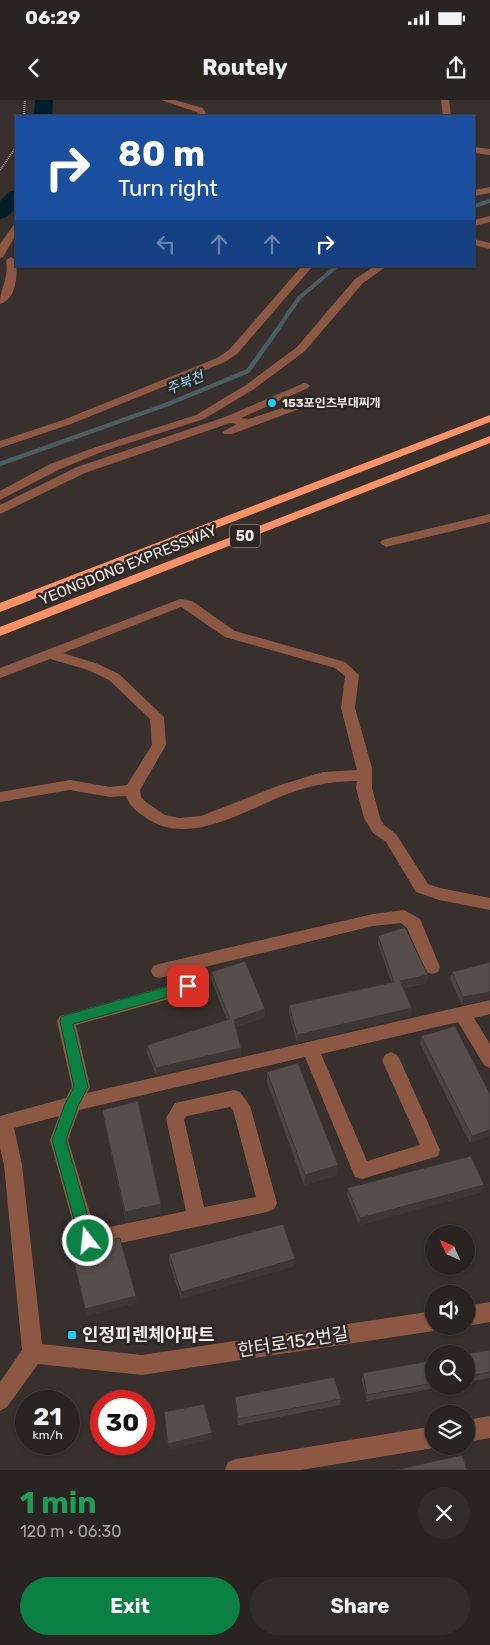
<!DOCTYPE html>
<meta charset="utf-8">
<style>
body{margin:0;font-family:Rubik,"Noto Sans KR",sans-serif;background:#312c2a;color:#f1f3f6;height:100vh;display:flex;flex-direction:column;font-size:19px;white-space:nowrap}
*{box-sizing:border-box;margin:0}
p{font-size:16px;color:#a5a4a5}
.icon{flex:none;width:28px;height:28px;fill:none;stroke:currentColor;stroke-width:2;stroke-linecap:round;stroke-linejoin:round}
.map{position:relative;height:1370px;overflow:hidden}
.sheet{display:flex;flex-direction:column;background:#292422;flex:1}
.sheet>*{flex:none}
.guide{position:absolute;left:15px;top:15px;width:460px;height:152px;border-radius:0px;box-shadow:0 1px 4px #0004,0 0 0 1px #454140;background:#1a4fa0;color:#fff;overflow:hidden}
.needle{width:32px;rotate:315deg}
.fabs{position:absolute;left:425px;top:1125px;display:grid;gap:10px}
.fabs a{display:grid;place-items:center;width:50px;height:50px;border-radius:50%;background:#292422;box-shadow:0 1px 4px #0004,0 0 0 1px #454140;font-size:25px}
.speed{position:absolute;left:15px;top:1290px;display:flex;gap:10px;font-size:25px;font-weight:700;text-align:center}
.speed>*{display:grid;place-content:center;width:65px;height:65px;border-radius:50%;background:#292422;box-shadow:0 1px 4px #0004,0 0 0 1px #454140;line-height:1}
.speed small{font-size:12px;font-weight:400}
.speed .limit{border:8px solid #d22;background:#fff;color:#111}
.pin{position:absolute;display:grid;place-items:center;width:42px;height:42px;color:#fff;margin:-21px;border-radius:10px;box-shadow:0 2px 8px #0006}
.me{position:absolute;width:55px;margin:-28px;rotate:344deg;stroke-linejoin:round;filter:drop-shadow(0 0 4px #0008)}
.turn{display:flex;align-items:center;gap:18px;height:105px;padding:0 20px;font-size:22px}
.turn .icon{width:65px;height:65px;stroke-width:2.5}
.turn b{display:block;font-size:35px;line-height:42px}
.lanes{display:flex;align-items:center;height:48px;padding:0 20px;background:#0003;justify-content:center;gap:25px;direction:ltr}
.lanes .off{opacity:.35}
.round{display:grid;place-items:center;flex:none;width:52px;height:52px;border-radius:26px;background:#312c2a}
.head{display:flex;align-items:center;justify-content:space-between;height:85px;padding:0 20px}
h1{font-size:30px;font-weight:700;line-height:38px;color:#1e9e55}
.button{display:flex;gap:10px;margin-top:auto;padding:10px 20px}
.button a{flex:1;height:58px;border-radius:30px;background:#0b8043;color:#fff;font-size:20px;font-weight:700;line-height:58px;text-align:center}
.button a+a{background:#312c2a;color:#f1f3f6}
.status{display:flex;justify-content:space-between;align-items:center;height:35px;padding:0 25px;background:#292422;direction:ltr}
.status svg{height:14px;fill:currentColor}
header{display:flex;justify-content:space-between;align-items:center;height:65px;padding:0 20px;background:#292422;font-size:22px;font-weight:700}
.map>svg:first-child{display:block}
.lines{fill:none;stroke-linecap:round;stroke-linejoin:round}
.stream-far1{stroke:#495d65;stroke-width:4}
.stream{stroke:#495d65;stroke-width:4.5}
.river{fill:#001f2b;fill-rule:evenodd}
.path{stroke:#9a9592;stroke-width:2;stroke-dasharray:1 1;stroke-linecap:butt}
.minor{fill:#8d5843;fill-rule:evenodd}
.highway{fill:#f99167;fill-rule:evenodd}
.wall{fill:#4a4340}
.shaded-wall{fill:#3c3734}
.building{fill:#564e4b;stroke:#3c3734}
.route{fill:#0b8043;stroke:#07532c}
.poi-dot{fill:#1dc9fd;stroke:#2d2623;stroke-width:2}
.labels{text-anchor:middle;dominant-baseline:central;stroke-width:5;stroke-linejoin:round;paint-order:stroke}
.far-poi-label{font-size:12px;font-weight:bold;fill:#f2eeec;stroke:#2d2623;text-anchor:start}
.far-water-label{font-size:14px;font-style:italic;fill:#93defd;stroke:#2d2623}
.shield{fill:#2d2623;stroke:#b7b2b0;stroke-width:1}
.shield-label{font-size:14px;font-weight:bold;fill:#f2eeec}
.street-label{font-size:15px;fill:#f2eeec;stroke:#2d2623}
.near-poi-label{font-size:18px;font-weight:bold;fill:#f2eeec;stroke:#2d2623;text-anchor:start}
.near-street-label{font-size:18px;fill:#f2eeec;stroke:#2d2623}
</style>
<div class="status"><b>06:29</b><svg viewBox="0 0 49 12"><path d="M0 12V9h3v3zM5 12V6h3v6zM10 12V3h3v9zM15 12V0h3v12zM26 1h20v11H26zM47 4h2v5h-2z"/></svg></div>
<header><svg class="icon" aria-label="back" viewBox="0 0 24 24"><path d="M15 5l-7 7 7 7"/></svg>Routely<svg class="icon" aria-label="share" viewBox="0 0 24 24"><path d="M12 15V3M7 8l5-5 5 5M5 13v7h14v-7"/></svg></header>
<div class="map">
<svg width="490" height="1370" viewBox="0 0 490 1370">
<rect width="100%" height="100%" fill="#37302d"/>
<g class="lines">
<g class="stream-far1">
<polyline points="474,106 490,101"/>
<polyline points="277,230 299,198 337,166"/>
</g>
<polyline class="stream" points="0,364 168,304 248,271 278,229"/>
<g class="river">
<polygon points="35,0 53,0 52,16 34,16"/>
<polygon points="16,90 16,108 7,117 0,119 0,101 9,92"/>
</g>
<g class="path">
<polyline points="24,16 25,0"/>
<polyline points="0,70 16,47"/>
</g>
<g class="minor">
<polygon points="161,0 174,0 203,8 207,16 199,16 197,12"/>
<polygon points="441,0 449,0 451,16 443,16"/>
<polygon points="474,47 490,49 490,55 474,53"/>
<polygon points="490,87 490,93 474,96 474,90"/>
<polygon points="490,116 490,122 474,126 474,120"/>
<polygon points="16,125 16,135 3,157 0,158 0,144 13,126"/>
<polygon points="474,139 490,143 490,149 474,145"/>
<path d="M11,157L16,160C17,174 18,198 0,204C0,187 9,181 6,160Z"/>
<polygon points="302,166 313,166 237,254 225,262 71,324 0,348 0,341 63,320 217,258 229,250"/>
<polygon points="375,166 387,166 363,183 305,251 254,289 204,319 104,351 58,370 0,400 0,391 50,364 96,347 196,315 246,285 297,247 355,179"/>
<polygon points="304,283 308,284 310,286 308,288 241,318 249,319 301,302 307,305 305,307 232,334 224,334 222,332 237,324 230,323 85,373 0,414 0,405 77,367 225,317"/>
<polygon points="490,414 490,422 386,447 380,443 382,440"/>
<path d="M180,499L192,501L235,531L345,562L359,575L355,608L372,668V688L380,718L384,725L396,734L428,784L440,788L490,798V810L439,800L416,792L386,742L373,733L364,718L356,688L357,681C333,681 312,685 290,693C246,709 191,748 146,718C138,712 129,706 126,696L110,697L70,690L0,702V692L70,680L110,687L127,685L152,645L150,619L109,580L88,570L50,559L0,578V568ZM181,507L225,537L335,568L345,576L341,608L357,670L323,672L280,685L201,716L179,718L165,715L147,703L141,697L140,690L166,645L164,617L119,574L98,564L63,553Z"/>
<path d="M404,810L420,819L440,867L438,872L432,874L426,872L407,828L401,823L373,826L192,870L196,887L194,892L76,925L90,987L87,993L490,900V914L474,918L490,944V968L484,965L458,922L321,954L367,1061L420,1045L382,960L385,955L391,952L397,955L400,960L440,1050L438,1056L362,1079L355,1077L305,957L79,1010L68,1040L95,1130L186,1111L166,1018L175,1003L234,990L240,992L250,1006L277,1103L274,1109L267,1112L88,1150L81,1147L78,1141L50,1040L59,1016L14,1028L22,1065L42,1244L142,1255L434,1211V1226H442L441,1228L434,1231L142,1275L38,1264L7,1307L0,1311V1282L22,1250L4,1065L0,1048V1016L66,998L72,987L57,921L60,916L178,883L176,874L159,878L153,876L151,871L153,866L159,864L373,814ZM230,1007L233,1010L256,1097L204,1107L184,1019L187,1016Z"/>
<polygon points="490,1202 490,1222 466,1226 466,1206"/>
<polygon points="490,1316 490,1338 466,1342 466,1320"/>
<polygon points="434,1326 434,1346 438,1346 434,1348 301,1370 225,1370 228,1362 236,1359"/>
</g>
<g class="highway">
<polygon points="490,315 490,322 0,512 0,503"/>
<polygon points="490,336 490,343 0,536 0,527"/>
</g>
</g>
<g class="wall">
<polygon points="378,836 428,875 427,883 403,888 411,916 297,943 289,913 289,905 391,882 378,844"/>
<polygon points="490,862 490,899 462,905 450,879 452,872"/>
<polygon points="211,872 265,909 265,917 236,927 241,948 241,955 156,975 147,953 147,945 227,920 211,879"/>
<polygon points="421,936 490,994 470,1043 420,944"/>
<polygon points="267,972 337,1075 304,1085 267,982"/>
<polygon points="102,1010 162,1114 126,1122 104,1021"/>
<polygon points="347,1088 482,1092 359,1125 347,1095"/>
<polygon points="169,1154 294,1166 181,1199 169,1161"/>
<polygon points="490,1250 490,1278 466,1282 466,1254"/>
<polygon points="434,1260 434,1286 446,1286 367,1301 362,1280 363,1273"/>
<polygon points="235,1297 341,1299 340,1305 238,1325 235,1303"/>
</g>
<g class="shaded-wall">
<polygon points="428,875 427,883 399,888 400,881"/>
<polygon points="490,892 490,899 462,905 463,897"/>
<polygon points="412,908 411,916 297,943 297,935"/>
<polygon points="265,909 265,917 234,927 234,920"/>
<polygon points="241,948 241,955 156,975 156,968"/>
<polygon points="490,1030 490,1036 470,1043 472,1036"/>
<polygon points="338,1065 337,1075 304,1085 305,1075"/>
<polygon points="484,1085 482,1092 359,1125 360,1118"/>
<polygon points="161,1104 162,1114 126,1122 125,1112"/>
<polygon points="295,1159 294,1166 181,1199 181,1192"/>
<polygon points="136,1196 137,1203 86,1216 85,1209"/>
<polygon points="212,1333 212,1339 169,1350 168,1344"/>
</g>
<g class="building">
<polygon points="405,827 428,875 400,881 412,908 297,935 289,905 394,882 378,836"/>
<polygon points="245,861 265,909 234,920 241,948 156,968 147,945 230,919 211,872"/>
<polygon points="490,862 490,892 463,897 452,872"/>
<polygon points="455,926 490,994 490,1030 472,1036 421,936"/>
<polygon points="298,963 338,1065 305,1075 267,972"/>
<polygon points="138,1001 161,1104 125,1112 102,1010"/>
<polygon points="471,1056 484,1085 360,1118 347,1088"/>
<polygon points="283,1124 295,1159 181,1192 169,1154"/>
<polygon points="120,1138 136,1196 85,1209 71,1149 85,1144"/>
<polygon points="490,1250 490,1272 466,1277 466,1254"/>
<polygon points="434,1260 434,1283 367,1295 363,1273"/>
<polygon points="334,1277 341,1299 238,1319 235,1297"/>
<polygon points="204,1304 212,1333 168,1344 164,1312"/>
<polygon points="462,1355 467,1370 395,1370"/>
</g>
<polygon class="route" points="188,881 192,883 194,886 192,890 73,924 88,987 78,1006 66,1040 95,1141 93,1146 88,1148 82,1146 80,1141 52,1040 65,1004 74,987 60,921 61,917 66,915"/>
<g class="poi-dot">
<circle cx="272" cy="303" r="5"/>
<rect x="67" y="1230" width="10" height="10" rx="2.5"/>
</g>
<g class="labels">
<g class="far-poi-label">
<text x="282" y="303">153포인츠부대찌개</text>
</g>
<g class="far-water-label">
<text transform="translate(185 283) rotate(-22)">주북천</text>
</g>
<rect class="shield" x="230" y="424.5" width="30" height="23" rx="4"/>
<g class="shield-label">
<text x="245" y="436">50</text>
</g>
<g class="street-label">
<text transform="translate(128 465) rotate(-22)">YEONGDONG EXPRESSWAY</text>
</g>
<g class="near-poi-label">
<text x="82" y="1235">인정피렌체아파트</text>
</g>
<g class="near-street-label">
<text transform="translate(293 1242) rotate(-9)">한터로152번길</text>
</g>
</g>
</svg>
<div class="fabs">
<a><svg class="needle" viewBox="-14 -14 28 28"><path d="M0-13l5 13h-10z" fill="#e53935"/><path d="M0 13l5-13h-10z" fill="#a5a4a5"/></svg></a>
<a><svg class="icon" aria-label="sound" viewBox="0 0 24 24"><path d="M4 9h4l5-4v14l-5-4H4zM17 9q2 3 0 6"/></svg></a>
<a><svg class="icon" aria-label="search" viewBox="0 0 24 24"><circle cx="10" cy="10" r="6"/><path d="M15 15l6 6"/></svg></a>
<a><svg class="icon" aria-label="layers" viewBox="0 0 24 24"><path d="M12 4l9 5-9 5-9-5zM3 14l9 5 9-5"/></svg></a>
</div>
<div class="speed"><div>21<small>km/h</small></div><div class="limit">30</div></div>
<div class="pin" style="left:188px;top:886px;background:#d93025"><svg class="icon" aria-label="arrive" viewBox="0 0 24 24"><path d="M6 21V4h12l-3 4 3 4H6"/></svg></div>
<svg class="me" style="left:88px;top:1141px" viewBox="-20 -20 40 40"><circle r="17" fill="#0b8043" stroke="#fff" stroke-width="3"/><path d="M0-11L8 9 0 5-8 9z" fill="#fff"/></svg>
<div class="guide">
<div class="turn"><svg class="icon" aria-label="right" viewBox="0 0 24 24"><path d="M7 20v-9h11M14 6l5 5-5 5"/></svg><div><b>80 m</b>Turn right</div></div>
<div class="lanes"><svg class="icon off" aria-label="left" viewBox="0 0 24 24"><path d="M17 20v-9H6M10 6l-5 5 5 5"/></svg><svg class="icon off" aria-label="ahead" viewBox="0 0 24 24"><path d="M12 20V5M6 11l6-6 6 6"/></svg><svg class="icon off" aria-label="ahead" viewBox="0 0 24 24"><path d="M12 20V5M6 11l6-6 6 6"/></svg><svg class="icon" aria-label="right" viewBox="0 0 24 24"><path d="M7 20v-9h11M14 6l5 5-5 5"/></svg></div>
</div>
</div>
<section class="sheet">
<div class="head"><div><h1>1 min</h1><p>120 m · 06:30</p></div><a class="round"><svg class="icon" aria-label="close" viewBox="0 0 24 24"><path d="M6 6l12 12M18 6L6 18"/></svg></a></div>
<div class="button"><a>Exit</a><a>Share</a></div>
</section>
